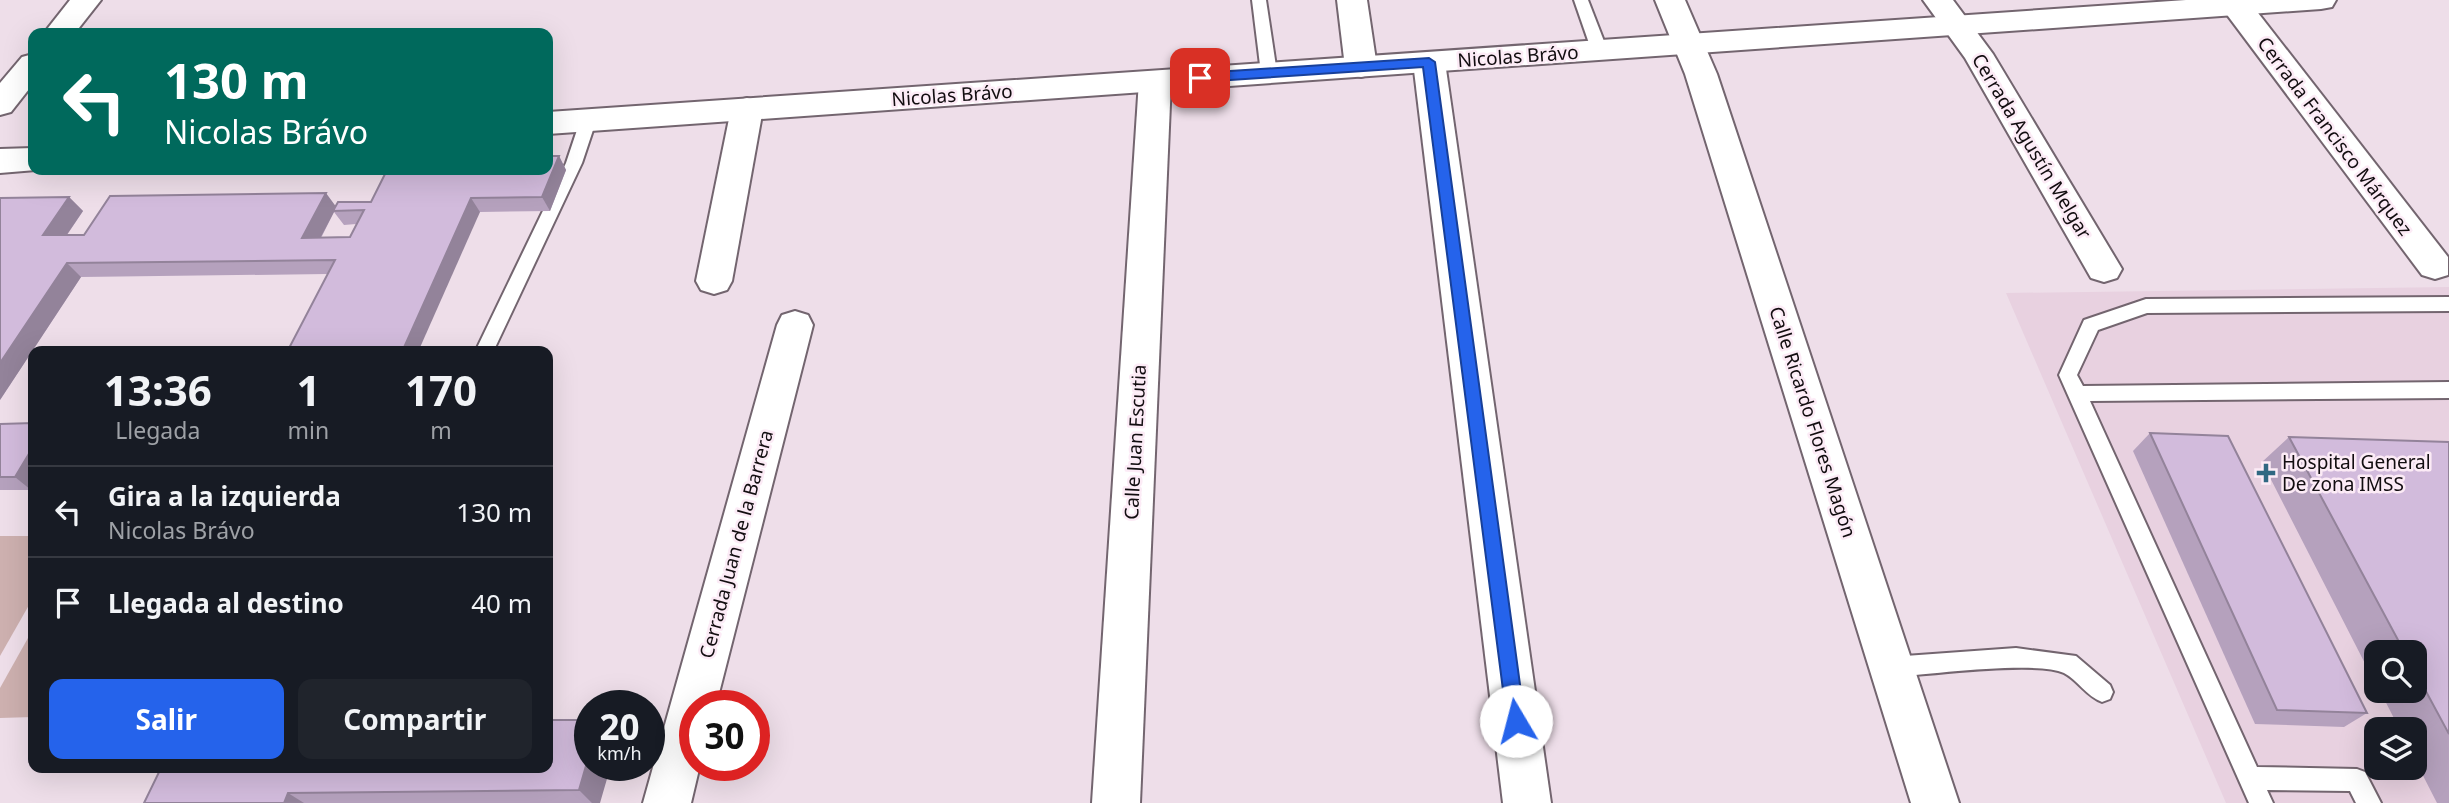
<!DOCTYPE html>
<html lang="es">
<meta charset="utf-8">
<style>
body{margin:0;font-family:"Noto Sans",sans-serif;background:#20242c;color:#f1f3f6;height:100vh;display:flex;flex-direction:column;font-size:26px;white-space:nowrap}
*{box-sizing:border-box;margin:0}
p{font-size:23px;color:#9ea1a6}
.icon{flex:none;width:38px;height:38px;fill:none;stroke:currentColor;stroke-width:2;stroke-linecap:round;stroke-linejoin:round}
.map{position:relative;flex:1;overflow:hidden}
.drawer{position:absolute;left:28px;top:346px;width:525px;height:427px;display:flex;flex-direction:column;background:#171b24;border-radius:14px;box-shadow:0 7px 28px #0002}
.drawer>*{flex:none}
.hud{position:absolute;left:28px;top:28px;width:525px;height:147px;border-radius:14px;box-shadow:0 7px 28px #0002;background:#00695c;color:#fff;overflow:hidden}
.controls{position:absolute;left:2364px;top:640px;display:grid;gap:14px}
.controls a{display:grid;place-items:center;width:63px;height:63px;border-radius:14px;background:#171b24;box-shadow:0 7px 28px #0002;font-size:35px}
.speed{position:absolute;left:574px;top:690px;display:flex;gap:14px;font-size:35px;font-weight:700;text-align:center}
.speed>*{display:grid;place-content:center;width:91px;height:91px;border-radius:50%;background:#171b24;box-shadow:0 7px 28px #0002;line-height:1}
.speed small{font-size:18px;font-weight:400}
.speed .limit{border:10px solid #d22;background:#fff;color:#111}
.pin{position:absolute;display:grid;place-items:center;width:60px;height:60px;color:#fff;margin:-30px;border-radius:14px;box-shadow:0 4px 10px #0006}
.me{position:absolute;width:77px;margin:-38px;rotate:352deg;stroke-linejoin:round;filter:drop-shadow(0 0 5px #0008)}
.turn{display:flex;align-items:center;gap:24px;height:147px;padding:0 21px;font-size:32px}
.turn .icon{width:91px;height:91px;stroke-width:2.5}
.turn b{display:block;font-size:49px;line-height:60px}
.eta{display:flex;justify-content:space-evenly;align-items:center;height:119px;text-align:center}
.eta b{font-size:42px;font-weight:700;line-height:49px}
.cta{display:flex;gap:14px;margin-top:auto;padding:14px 21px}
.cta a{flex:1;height:80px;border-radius:14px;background:#2563eb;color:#fff;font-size:28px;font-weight:700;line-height:80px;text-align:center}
.cta a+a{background:#20242c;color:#f1f3f6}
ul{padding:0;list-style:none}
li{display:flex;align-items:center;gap:21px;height:91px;padding:0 21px;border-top:2px solid #363941}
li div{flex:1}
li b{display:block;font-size:26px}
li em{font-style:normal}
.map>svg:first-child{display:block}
.built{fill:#e8d1e0;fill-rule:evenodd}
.green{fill:#cdb0af}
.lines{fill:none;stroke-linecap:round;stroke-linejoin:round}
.lane-casing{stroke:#73656f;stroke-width:4}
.street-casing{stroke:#73656f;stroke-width:4}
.secondary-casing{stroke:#73656f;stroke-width:4}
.lane{fill:#fff;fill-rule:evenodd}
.street{fill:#fff;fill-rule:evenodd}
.secondary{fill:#fff;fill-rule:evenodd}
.wall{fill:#b5a1bd;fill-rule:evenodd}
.shaded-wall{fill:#93839a}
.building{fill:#d2bbdc;stroke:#93839a;stroke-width:2}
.route{fill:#2563eb;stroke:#184099;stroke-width:2}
.poi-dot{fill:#306882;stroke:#fcebf6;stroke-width:2.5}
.labels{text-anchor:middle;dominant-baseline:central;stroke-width:5;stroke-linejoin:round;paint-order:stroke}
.street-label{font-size:19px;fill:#120d10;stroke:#fcebf6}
.poi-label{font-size:19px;fill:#120d10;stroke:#fcebf6;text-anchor:start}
</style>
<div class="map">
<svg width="2449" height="803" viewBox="0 0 2449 803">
<rect width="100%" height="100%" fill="#eedee9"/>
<path class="built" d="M2449,287V803H2226L2006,293ZM2376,653H2415V691H2376ZM2376,730H2415V768H2376Z"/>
<g class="green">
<polygon points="0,536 33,536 33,598 0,656"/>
<polygon points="33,629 33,717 0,718 0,688"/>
</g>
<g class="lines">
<defs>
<g id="lane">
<polygon points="1252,0 1266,0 1277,73 1269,78 1261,73"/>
<polygon points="1574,0 1588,0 1607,49 1604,52 1594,52 1591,49"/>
<polygon points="588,116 596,121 582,163 493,352 475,352 566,163 580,121"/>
<polygon points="2449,297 2449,311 2147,313 2098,330 2077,375 2083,386 2449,382 2449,398 2090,401 2257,767 2357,769 2365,772 2381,803 2356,803 2350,791 2267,790 2273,803 2249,803 2059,375 2084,320 2146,299"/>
<path d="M2016,648L2076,656L2110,685L2113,692L2110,699L2102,702C2086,696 2078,680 2064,673C2037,660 1925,675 1891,677L1883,674L1880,667L1883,660L1891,657Z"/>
</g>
<g id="street">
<polygon points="1337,0 1367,0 1377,67 1372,74 1361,77 1350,74 1345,67"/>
<polygon points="1655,0 1685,0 1717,74 1959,803 1911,803 1685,74"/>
<polygon points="1923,0 1953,0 1993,54 2122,269 2117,278 2104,282 2091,278 1965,58"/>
<polygon points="2224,0 2248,0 2448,257 2448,275 2435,279 2422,275 2225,12 2221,5"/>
<polygon points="1429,52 1440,55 1445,62 1551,803 1503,803 1413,62 1418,55"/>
<polygon points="1155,71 1166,74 1171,81 1140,803 1092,803 1139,81 1144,74"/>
<polygon points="747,98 758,101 763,109 732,281 727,290 714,294 701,290 696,281 731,109 736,101"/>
<polygon points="795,311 808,315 813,325 716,705 695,705 695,765 700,765 691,803 643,803 777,325 782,315"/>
</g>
<g id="secondary">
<polygon points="70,0 101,0 75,33 44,33"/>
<polygon points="2186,0 2336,0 2332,7 2321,9 548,134 548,112"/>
<polygon points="33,54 33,84 11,112 0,115 0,83 22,57"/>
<polygon points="33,148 36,170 0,173 0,149"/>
</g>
</defs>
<use href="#lane" class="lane-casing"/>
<use href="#street" class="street-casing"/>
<use href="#secondary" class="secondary-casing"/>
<use href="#lane" class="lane"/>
<use href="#street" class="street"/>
<use href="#secondary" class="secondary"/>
</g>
<g class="wall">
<path d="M559,156L566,170L550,211L480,212L327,274L81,277L0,400L69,197L83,211L67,235H84L371,202ZM334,212L344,225L356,224L350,237L321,238Z"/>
<polygon points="0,424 31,490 0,490"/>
<polygon points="2150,433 2367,713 2344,727 2255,724 2133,451"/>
<polygon points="2289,437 2449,442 2449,803 2437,803 2415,760 2415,730 2400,730 2380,691 2415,691 2415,653 2376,653 2376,685 2262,462"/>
<polygon points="548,768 600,803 144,803"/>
</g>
<g class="shaded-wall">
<polygon points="559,156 566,170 550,211 542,197"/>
<polygon points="326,193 337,208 333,211 334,212 313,252 302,238"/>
<polygon points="69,197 83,211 57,249 43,235"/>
<polygon points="471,198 480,212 418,352 402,352"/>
<polygon points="67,263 81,277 0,400 0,363"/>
<polygon points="33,447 33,487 31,490 15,477"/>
<polygon points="590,752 590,765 611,765 600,803 592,803 579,790"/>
<polygon points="288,793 304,803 284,803"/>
</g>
<g class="building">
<polygon points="548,156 559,156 542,197 471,198 402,352 287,352 335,260 67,263 0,363 0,198 69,197 43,235 84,235 110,196 326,193 302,238 350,237 364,210 333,211 338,202 371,202 387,170 548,170"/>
<polygon points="33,423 33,447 15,477 0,477 0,424"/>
<polygon points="2150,433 2228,436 2367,713 2277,710"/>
<polygon points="2289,437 2449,442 2449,734 2415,671 2415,653 2405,653"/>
<polygon points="548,720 590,720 590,752 579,790 288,793 284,803 144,803 161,768 548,768"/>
</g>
<polygon class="route" points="1429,58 1435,62 1525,721 1523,727 1516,729 1509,727 1507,721 1423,67 1200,82 1194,78 1200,73"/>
<path class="poi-dot" d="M2262.5 462.5h7v7h7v7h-7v7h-7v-7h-7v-7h7z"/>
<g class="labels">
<g class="street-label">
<text transform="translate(1518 56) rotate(-4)">Nicolas Brávo</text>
<text transform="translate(952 95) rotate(-4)">Nicolas Brávo</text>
<text transform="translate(2335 136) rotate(53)">Cerrada Francisco Márquez</text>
<text transform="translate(2032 146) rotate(59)">Cerrada Agustín Melgar</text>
<text transform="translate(1813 422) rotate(72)">Calle Ricardo Flores Magón</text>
<text transform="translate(1135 442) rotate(-87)">Calle Juan Escutia</text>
<text transform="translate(736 544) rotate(-75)">Cerrada Juan de la Barrera</text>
</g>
<g class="poi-label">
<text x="2282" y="462">Hospital General<tspan x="2282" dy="22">De zona IMSS</tspan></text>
</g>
</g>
</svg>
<div class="controls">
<a><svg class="icon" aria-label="search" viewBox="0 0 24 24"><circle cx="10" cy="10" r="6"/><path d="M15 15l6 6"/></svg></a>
<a><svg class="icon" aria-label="layers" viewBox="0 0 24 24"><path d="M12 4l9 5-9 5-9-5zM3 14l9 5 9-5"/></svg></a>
</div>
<div class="speed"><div>20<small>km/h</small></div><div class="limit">30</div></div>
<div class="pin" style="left:1200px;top:78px;background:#d93025"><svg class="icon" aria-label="arrive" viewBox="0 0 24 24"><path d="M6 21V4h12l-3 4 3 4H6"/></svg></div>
<svg class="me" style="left:1516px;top:721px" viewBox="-20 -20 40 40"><circle r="19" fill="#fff"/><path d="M0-13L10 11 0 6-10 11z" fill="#2563eb"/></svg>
<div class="hud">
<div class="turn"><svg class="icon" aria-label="left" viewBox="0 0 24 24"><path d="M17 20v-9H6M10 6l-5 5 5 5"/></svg><div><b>130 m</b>Nicolas Brávo</div></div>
</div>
<section class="drawer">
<div class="eta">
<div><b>13:36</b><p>Llegada</p></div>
<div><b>1</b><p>min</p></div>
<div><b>170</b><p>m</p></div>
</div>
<ul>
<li><svg class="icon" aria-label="left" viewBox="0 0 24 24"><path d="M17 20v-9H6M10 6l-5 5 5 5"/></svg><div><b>Gira a la izquierda</b><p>Nicolas Brávo</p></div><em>130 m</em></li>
<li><svg class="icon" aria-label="arrive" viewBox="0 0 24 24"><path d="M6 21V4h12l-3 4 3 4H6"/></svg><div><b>Llegada al destino</b></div><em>40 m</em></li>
</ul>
<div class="cta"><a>Salir</a><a>Compartir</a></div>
</section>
</div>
